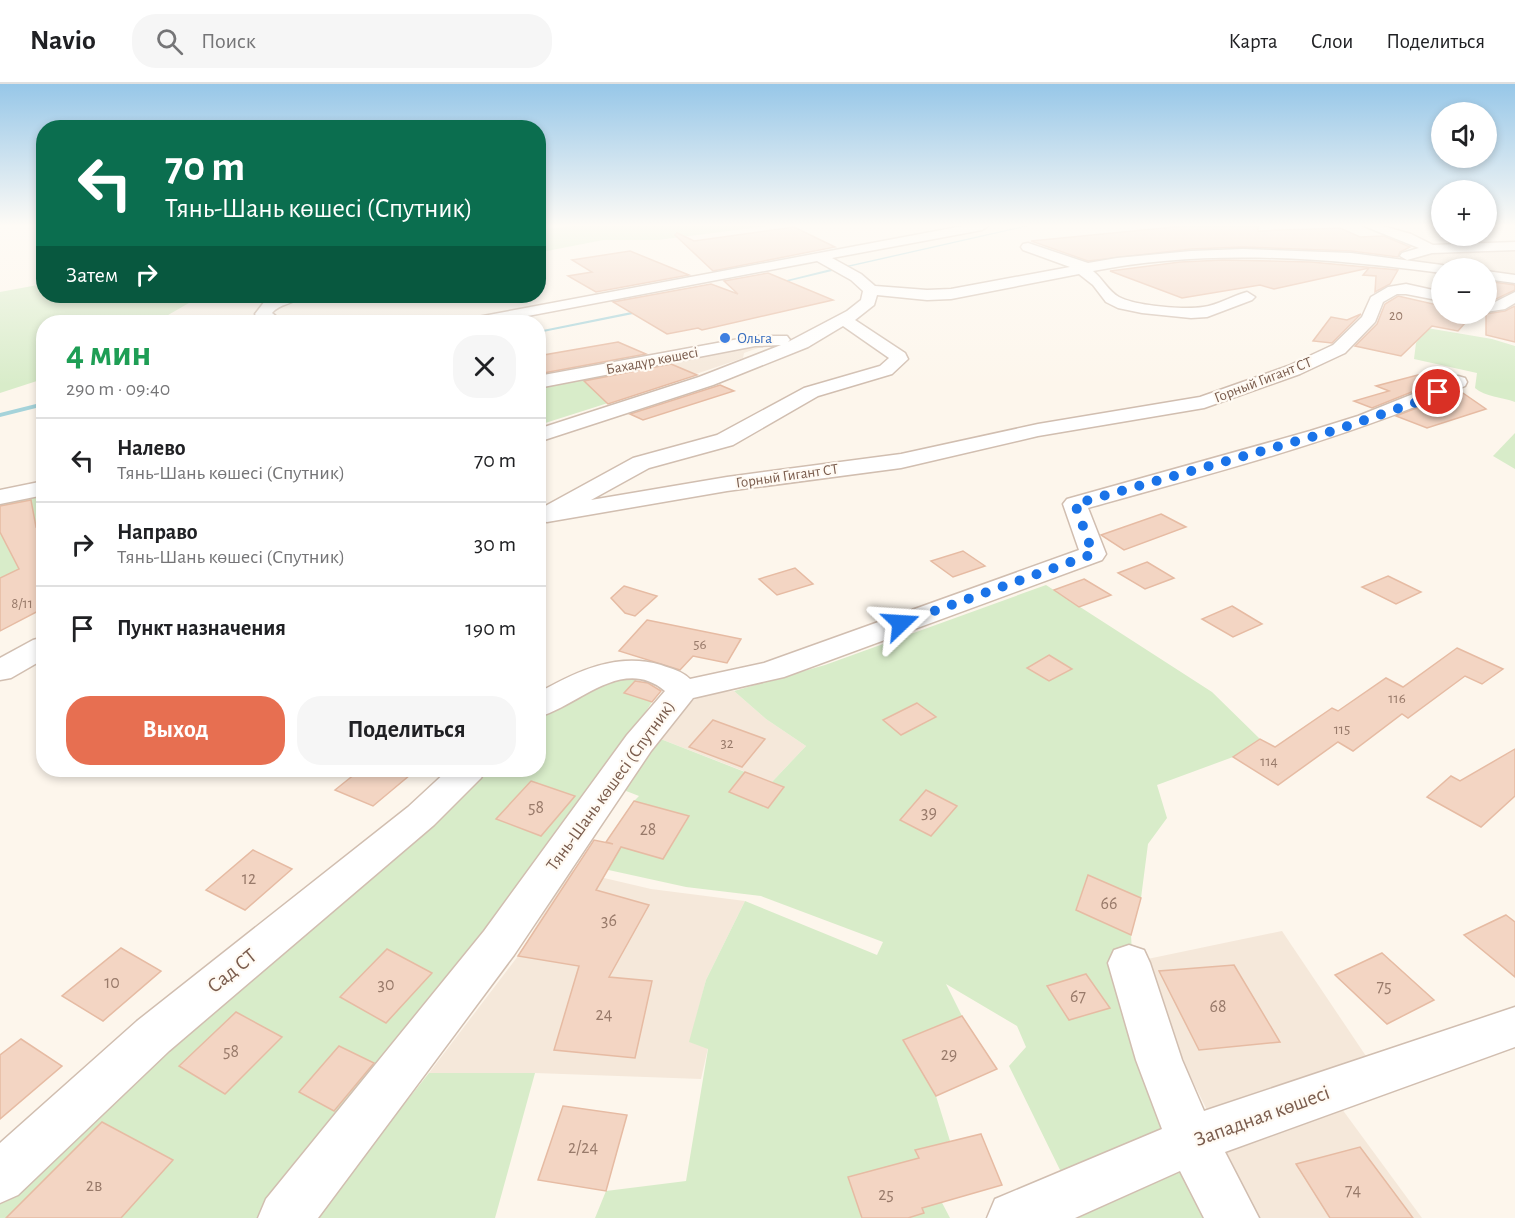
<!DOCTYPE html>
<html lang="ru">
<meta charset="utf-8">
<style>
body{margin:0;font-family:"Alegreya Sans",sans-serif;background:#f6f6f6;color:#202124;height:100vh;display:flex;flex-direction:column;font-size:22px;white-space:nowrap}
*{box-sizing:border-box;margin:0}
p{font-size:20px;color:#757577}
.icon{flex:none;width:33px;height:33px;fill:none;stroke:currentColor;stroke-width:2;stroke-linecap:round;stroke-linejoin:round}
.map{position:relative;flex:1;overflow:hidden}
.details{position:absolute;left:36px;top:231px;width:510px;height:462px;display:flex;flex-direction:column;background:#fff;border-radius:24px;box-shadow:0 3px 9px #0003}
.details>*{flex:none}
.banner{position:absolute;left:36px;top:36px;width:510px;height:183px;border-radius:24px;box-shadow:0 3px 9px #0003;background:#0b6e4f;color:#fff;overflow:hidden}
.buttons{position:absolute;left:1431px;top:18px;display:grid;gap:12px}
.buttons a{display:grid;place-items:center;width:66px;height:66px;border-radius:50%;background:#fff;box-shadow:0 3px 9px #0003;font-size:30px}
.pin{position:absolute;display:grid;place-items:center;width:51px;height:51px;color:#fff;margin:-26px;border:3px solid #fff;border-radius:50%;box-shadow:0 2px 6px #0007}
.me{position:absolute;width:66px;margin:-33px;rotate:70deg;stroke-linejoin:round;filter:drop-shadow(0 0 4px #0008)}
.turn{display:flex;align-items:center;gap:21px;height:126px;padding:0 30px;font-size:27px}
.turn .icon{width:78px;height:78px;stroke-width:2.5}
.turn b{display:block;font-size:42px;line-height:51px}
.then{display:flex;align-items:center;height:57px;padding:0 30px;background:#0003;gap:12px;font-size:22px}
.round{display:grid;place-items:center;flex:none;width:63px;height:63px;border-radius:24px;background:#f6f6f6}
.head{display:flex;align-items:center;justify-content:space-between;height:102px;padding:0 30px}
h1{font-size:36px;font-weight:700;line-height:45px;color:#1e9e55}
.cta{display:flex;gap:12px;margin-top:auto;padding:12px 30px}
.cta a{flex:1;height:69px;border-radius:24px;background:#e76f51;color:#fff;font-size:24px;font-weight:700;line-height:69px;text-align:center}
.cta a+a{background:#f6f6f6;color:#202124}
ul{padding:0;list-style:none}
li{display:flex;align-items:center;gap:18px;height:84px;padding:0 30px;border-top:2px solid #e0e0e0}
li div{flex:1}
li b{display:block;font-size:22px}
li em{font-style:normal}
header{display:flex;align-items:center;gap:36px;box-sizing:border-box;height:84px;padding:0 30px;background:#fff;border-bottom:2px solid #e0e0e0}
header strong{font-size:28px}
nav{display:flex;gap:33px;margin-inline-start:auto;font-size:21px}
.search{width:420px;height:54px;background:#f6f6f6;display:flex;align-items:center;gap:15px;box-sizing:border-box;padding:0 21px;border-radius:24px;color:#757577;font-size:22px}
.map>svg:first-child{display:block}
.residential{fill:#f5e8da}
.green{fill:#d8ecc9;fill-rule:evenodd}
.lines{fill:none;stroke-linecap:round;stroke-linejoin:round}
.stream{fill:#a5d3da;fill-rule:evenodd}
.building{fill:#f3d5c3;stroke:#e6bba3;stroke-width:1.5}
.minor-casing{stroke:#d1beb0;stroke-width:3}
.minor{fill:#fff;fill-rule:evenodd}
.route{stroke:#1a73e8;stroke-width:10;stroke-dasharray:0 18}
.shop-dot{fill:#3f7fe0;stroke:#fffaf3;stroke-width:2}
.labels{text-anchor:middle;dominant-baseline:central;stroke-width:4.5;stroke-linejoin:round;paint-order:stroke}
.far-number-label{font-size:14px;fill:#987a6a}
.far-shop-label{font-size:15px;fill:#366cbe;stroke:#fffaf3;text-anchor:start}
.far-street-label{font-size:15px;fill:#7a5c4d;stroke:#fffaf3}
.number-label{font-size:15px;fill:#987a6a}
.street-label{font-size:18px;fill:#7a5c4d;stroke:#fffaf3}
.near-number-label{font-size:18px;fill:#987a6a}
.near-street-label{font-size:21px;fill:#7a5c4d;stroke:#fffaf3}
</style>
<header>
<strong>Navio</strong>
<div class="search"><svg class="icon" aria-label="search" viewBox="0 0 24 24"><circle cx="10" cy="10" r="6"/><path d="M15 15l6 6"/></svg>Поиск</div>
<nav><a>Карта</a><a>Слои</a><a>Поделиться</a></nav>
</header>
<div class="map">
<svg width="1515" height="1134" viewBox="0 0 1515 1134">
<rect width="100%" height="100%" fill="#fdf6ec"/>
<g class="residential">
<polygon points="1515,164 1515,193 1487,190 1486,184 1448,184 1406,179 1421,169"/>
<polygon points="753,259 761,263 744,269 743,274 655,304 616,286"/>
<polygon points="734,607 766,635 806,662 772,698 658,654 688,619 707,609"/>
<polygon points="570,786 651,805 745,817 706,896 690,958 708,964 701,995 535,989 429,989 518,872"/>
<polygon points="1282,847 1372,981 1208,1028 1133,878"/>
<polygon points="1339,1021 1422,1134 1241,1134 1205,1067"/>
</g>
<g class="green">
<polygon points="572,142 767,142 658,156 603,156 542,168 539,166 539,146"/>
<polygon points="43,200 44,212 201,212 156,238 44,238 43,295 0,309 0,208"/>
<path d="M1427,244L1492,255L1515,262V318C1502,313 1485,313 1475,304L1477,289L1414,275L1416,259Z"/>
<polygon points="616,286 655,304 539,341 539,301"/>
<polygon points="1515,349 1515,385 1493,372"/>
<polygon points="43,411 43,486 0,508 0,421"/>
<path d="M1046,501L1212,608L1260,655L1233,673L1157,701L1167,734L1148,760L1141,814L1088,791L1076,825L1131,851L1136,943L1174,1045L1118,1064L1061,1088L1009,982L1026,963L1017,942L946,900L962,932L903,957L936,1012L950,1057L915,1067L950,1134H595L606,1107L686,1097L708,965L689,958L706,896L745,817L877,871L883,858L761,812L686,803L604,785L618,762L663,775L689,733L634,717L639,712L621,705L658,654L745,688L729,708L768,724L784,704L772,698L806,662L766,635L734,607L825,581ZM1086,890L1110,924L1069,936L1047,902Z"/>
<polygon points="640,592 625,609 652,618 603,693 262,1134 0,1134 0,1111 253,886 391,778 487,686 538,686 539,632 594,599"/>
<polygon points="429,989 535,989 495,1134 313,1134"/>
<polygon points="1186,1076 1217,1134 1046,1134"/>
</g>
<g class="lines">
<g class="stream">
<polygon points="1024,142 1029,142 848,183 846,182"/>
<polygon points="831,185 832,187 777,200 775,199"/>
<polygon points="641,226 643,227 643,228 538,249 538,247"/>
<polygon points="44,318 44,322 0,333 0,329"/>
</g>
</g>
<g class="building">
<polygon points="1184,142 1258,142 1258,147 1340,144 1360,153 1384,152 1410,163 1400,168 1398,173 1351,167 1243,163 1191,165 1088,177 1031,157"/>
<polygon points="794,143 835,163 713,187 675,151 677,149 694,157"/>
<polygon points="630,167 689,191 596,208 568,192 592,188 572,176"/>
<polygon points="1223,176 1311,178 1398,186 1390,200 1375,208 1376,192 1363,191 1369,184 1274,205 1260,201 1182,214 1110,187 1180,178"/>
<polygon points="768,189 833,216 702,246 698,244 667,250 613,218 711,200 738,210 724,197"/>
<polygon points="1486,197 1515,201 1515,206 1494,216 1486,216"/>
<polygon points="1398,212 1442,222 1442,230 1473,230 1458,247 1432,242 1401,272 1355,262 1377,240 1385,220"/>
<polygon points="1515,222 1515,258 1486,251 1486,230 1505,227"/>
<polygon points="1361,230 1332,259 1313,257 1331,233 1347,236"/>
<polygon points="618,258 646,270 538,290 538,272"/>
<polygon points="671,280 697,291 608,320 584,297"/>
<polygon points="1433,287 1444,295 1372,324 1354,317 1389,307 1376,302"/>
<polygon points="720,301 734,307 643,336 630,330"/>
<polygon points="1460,307 1486,325 1427,344 1396,332"/>
<polygon points="31,416 36,443 44,441 44,524 0,547 0,494 19,485 0,448 0,422"/>
<polygon points="1161,430 1186,443 1124,466 1101,451"/>
<polygon points="963,467 985,482 953,493 931,477"/>
<polygon points="1147,478 1174,494 1145,505 1118,489"/>
<polygon points="795,484 813,500 777,511 759,495"/>
<polygon points="1388,492 1421,508 1396,520 1362,503"/>
<polygon points="1084,495 1111,511 1079,523 1054,506"/>
<polygon points="624,502 657,512 635,532 625,529 611,514"/>
<polygon points="1232,522 1262,540 1233,553 1202,535"/>
<polygon points="647,536 741,555 727,579 693,572 680,586 619,567"/>
<polygon points="1457,564 1503,585 1482,600 1465,592 1408,634 1402,630 1353,667 1338,658 1278,701 1233,673 1260,655 1275,663 1332,624 1338,627 1386,594 1403,603"/>
<polygon points="1049,571 1072,585 1049,597 1027,584"/>
<polygon points="635,597 648,599 661,607 652,618 624,609"/>
<polygon points="917,619 936,633 901,651 883,636"/>
<polygon points="713,636 765,655 742,683 689,663"/>
<polygon points="1515,665 1515,712 1481,743 1427,713 1451,692 1460,697"/>
<polygon points="360,686 416,686 373,722 335,706"/>
<polygon points="745,688 784,703 768,724 729,708"/>
<polygon points="531,697 575,712 541,752 496,735"/>
<polygon points="926,706 957,722 931,752 900,736"/>
<polygon points="634,717 689,732 663,775 621,763 596,806 649,821 609,893 652,897 635,974 554,966 579,882 518,872 594,756 613,760 606,758"/>
<polygon points="253,766 292,785 245,826 206,806"/>
<polygon points="1088,791 1141,814 1131,851 1076,826"/>
<polygon points="1506,831 1515,838 1515,893 1464,851"/>
<polygon points="121,864 161,887 103,937 62,912"/>
<polygon points="387,865 432,889 386,939 340,913"/>
<polygon points="1382,869 1434,916 1387,940 1335,891"/>
<polygon points="1234,881 1280,958 1199,966 1159,887"/>
<polygon points="1086,890 1110,924 1069,936 1047,902"/>
<polygon points="236,928 282,953 225,1010 179,982"/>
<polygon points="962,932 997,985 936,1012 903,956"/>
<polygon points="21,955 62,982 0,1035 0,971"/>
<polygon points="339,962 374,979 334,1027 299,1008"/>
<polygon points="563,1022 627,1031 606,1107 538,1096"/>
<polygon points="102,1038 173,1076 121,1134 6,1134"/>
<polygon points="981,1050 1002,1101 922,1124 924,1129 908,1134 862,1134 848,1093 919,1074 915,1066"/>
<polygon points="1360,1063 1413,1134 1330,1134 1296,1080"/>
</g>
<g class="lines">
<defs>
<g id="minor">
<path d="M963,142H988L982,146L832,174L861,190L875,202L927,206L951,205L1070,183L1023,166L1021,163L1023,160L1028,159L1088,179L1117,174L1191,167L1243,165L1351,169L1442,181L1449,184H1442V189C1326,174 1208,164 1093,187C1102,194 1109,208 1119,213C1136,222 1184,226 1203,223C1218,221 1232,212 1247,208L1255,213L1252,216L1207,233L1191,234L1142,229L1118,224L1106,218L1093,201L1079,190L951,215L927,216L877,211L874,221L855,236L905,269L908,275L892,290L818,312L733,361L649,384L591,416L727,393L901,370L1038,340L1200,313L1288,282L1333,261L1362,233L1371,213L1388,203L1406,200L1442,208V217L1406,210H1397L1383,218L1375,238L1345,269L1300,290L1204,324L1038,352L901,384L727,407L547,438L538,436V426L633,374L717,351L804,304L880,282L889,274L843,242L808,263L713,301L538,358V345L699,293L781,261L755,262L538,304V292L755,252H787L790,256L788,258L847,227L861,216L863,207L851,196L817,177L496,238H465L467,235Z"/>
<polygon points="1364,142 1382,142 1411,150 1433,161 1515,158 1515,166 1432,169 1407,176 1400,172 1402,169 1419,164"/>
<polygon points="1486,187 1515,191 1515,199 1486,195"/>
<polygon points="1515,208 1515,219 1505,225 1486,228 1486,218 1495,218"/>
<path d="M280,212H301C293,221 280,219 272,229L283,238C271,238 262,240 255,230L265,217Z"/>
<path d="M1458,292L1465,294L1467,298L1465,302C1343,356 1216,388 1088,424L1106,470L1102,476L784,593L693,614L651,667L514,871L318,1134H258L266,1115L484,847L627,651L665,607C622,571 579,622 538,633V609C577,587 617,568 661,581C672,585 682,587 690,595L764,579L1079,466L1063,420L1067,415L1310,347L1358,332Z"/>
<polygon points="44,397 44,411 0,420 0,406"/>
<polygon points="44,553 44,575 11,594 0,596 0,574 33,556"/>
<polygon points="448,686 486,686 481,694 434,741 169,967 18,1111 0,1119 0,1059 137,937 408,723"/>
<polygon points="1129,861 1144,866 1150,879 1182,976 1204,1027 1515,923 1515,963 1225,1068 1259,1134 1204,1134 1180,1087 1075,1134 987,1134 995,1115 1162,1045 1136,976 1108,879 1114,866"/>
</g>
</defs>
<use href="#minor" class="minor-casing"/>
<use href="#minor" class="minor"/>
</g>
<linearGradient id="sky" x2="0" y2="1"><stop stop-color="#97c7e8"/><stop offset="0.47" stop-color="#fefbf6"/><stop offset="1" stop-color="#fefbf6" stop-opacity="0"/></linearGradient>
<rect width="1515" height="301" fill="url(#sky)"/>
<g class="lines">
<polyline class="route" points="901,539 1093,470 1075,420 1336,346 1417,318 1438,308"/>
</g>
<circle class="shop-dot" cx="725" cy="254" r="6"/>
<g class="labels">
<g class="far-number-label">
<text x="1396" y="232">20</text>
</g>
<g class="far-shop-label">
<text x="737" y="254">Ольга</text>
</g>
<g class="far-street-label">
<text transform="translate(652 277) rotate(-11)">Бахадүр көшесі</text>
<text transform="translate(1263 296) rotate(-21)">Горный Гигант СТ</text>
<text transform="translate(787 392) rotate(-8)">Горный Гигант СТ</text>
</g>
<g class="number-label">
<text x="22" y="519">8/11</text>
<text x="700" y="560">56</text>
<text x="1397" y="614">116</text>
<text x="1342" y="645">115</text>
<text x="727" y="659">32</text>
<text x="1269" y="677">114</text>
</g>
<g class="street-label">
<text transform="translate(611 702) rotate(-54)">Тянь-Шань көшесі (Спутник)</text>
</g>
<g class="near-number-label">
<text x="536" y="724">58</text>
<text x="929" y="729">39</text>
<text x="648" y="746">28</text>
<text x="249" y="795">12</text>
<text x="1109" y="820">66</text>
<text x="609" y="837">36</text>
<text x="112" y="899">10</text>
<text x="386" y="901">30</text>
<text x="1384" y="903">75</text>
<text x="1078" y="913">67</text>
<text x="1218" y="923">68</text>
<text x="604" y="931">24</text>
<text x="231" y="968">58</text>
<text x="949" y="971">29</text>
<text x="583" y="1064">2/24</text>
<text x="94" y="1102">2в</text>
<text x="1353" y="1107">74</text>
<text x="886" y="1111">25</text>
</g>
<g class="near-street-label">
<text transform="translate(232 887) rotate(-39)">Сад СТ</text>
<text transform="translate(1262 1032) rotate(-20)">Западная көшесі</text>
</g>
</g>
</svg>
<div class="buttons">
<a><svg class="icon" aria-label="sound" viewBox="0 0 24 24"><path d="M4 9h4l5-4v14l-5-4H4zM17 9q2 3 0 6"/></svg></a>
<a>+</a>
<a>−</a>
</div>
<div class="pin" style="left:1438px;top:308px;background:#d93025"><svg class="icon" aria-label="arrive" viewBox="0 0 24 24"><path d="M6 21V4h12l-3 4 3 4H6"/></svg></div>
<svg class="me" style="left:901px;top:539px" viewBox="-20 -20 40 40"><path d="M0-17L14 15 0 8-14 15z" fill="#1a73e8" stroke="#fff" stroke-width="4"/></svg>
<div class="banner">
<div class="turn"><svg class="icon" aria-label="left" viewBox="0 0 24 24"><path d="M17 20v-9H6M10 6l-5 5 5 5"/></svg><div><b>70 m</b>Тянь-Шань көшесі (Спутник)</div></div>
<div class="then">Затем<svg class="icon" aria-label="right" viewBox="0 0 24 24"><path d="M7 20v-9h11M14 6l5 5-5 5"/></svg></div>
</div>
<section class="details">
<div class="head"><div><h1>4 мин</h1><p>290 m · 09:40</p></div><a class="round"><svg class="icon" aria-label="close" viewBox="0 0 24 24"><path d="M6 6l12 12M18 6L6 18"/></svg></a></div>
<ul>
<li><svg class="icon" aria-label="left" viewBox="0 0 24 24"><path d="M17 20v-9H6M10 6l-5 5 5 5"/></svg><div><b>Налево</b><p>Тянь-Шань көшесі (Спутник)</p></div><em>70 m</em></li>
<li><svg class="icon" aria-label="right" viewBox="0 0 24 24"><path d="M7 20v-9h11M14 6l5 5-5 5"/></svg><div><b>Направо</b><p>Тянь-Шань көшесі (Спутник)</p></div><em>30 m</em></li>
<li><svg class="icon" aria-label="arrive" viewBox="0 0 24 24"><path d="M6 21V4h12l-3 4 3 4H6"/></svg><div><b>Пункт назначения</b></div><em>190 m</em></li>
</ul>
<div class="cta"><a>Выход</a><a>Поделиться</a></div>
</section>
</div>
